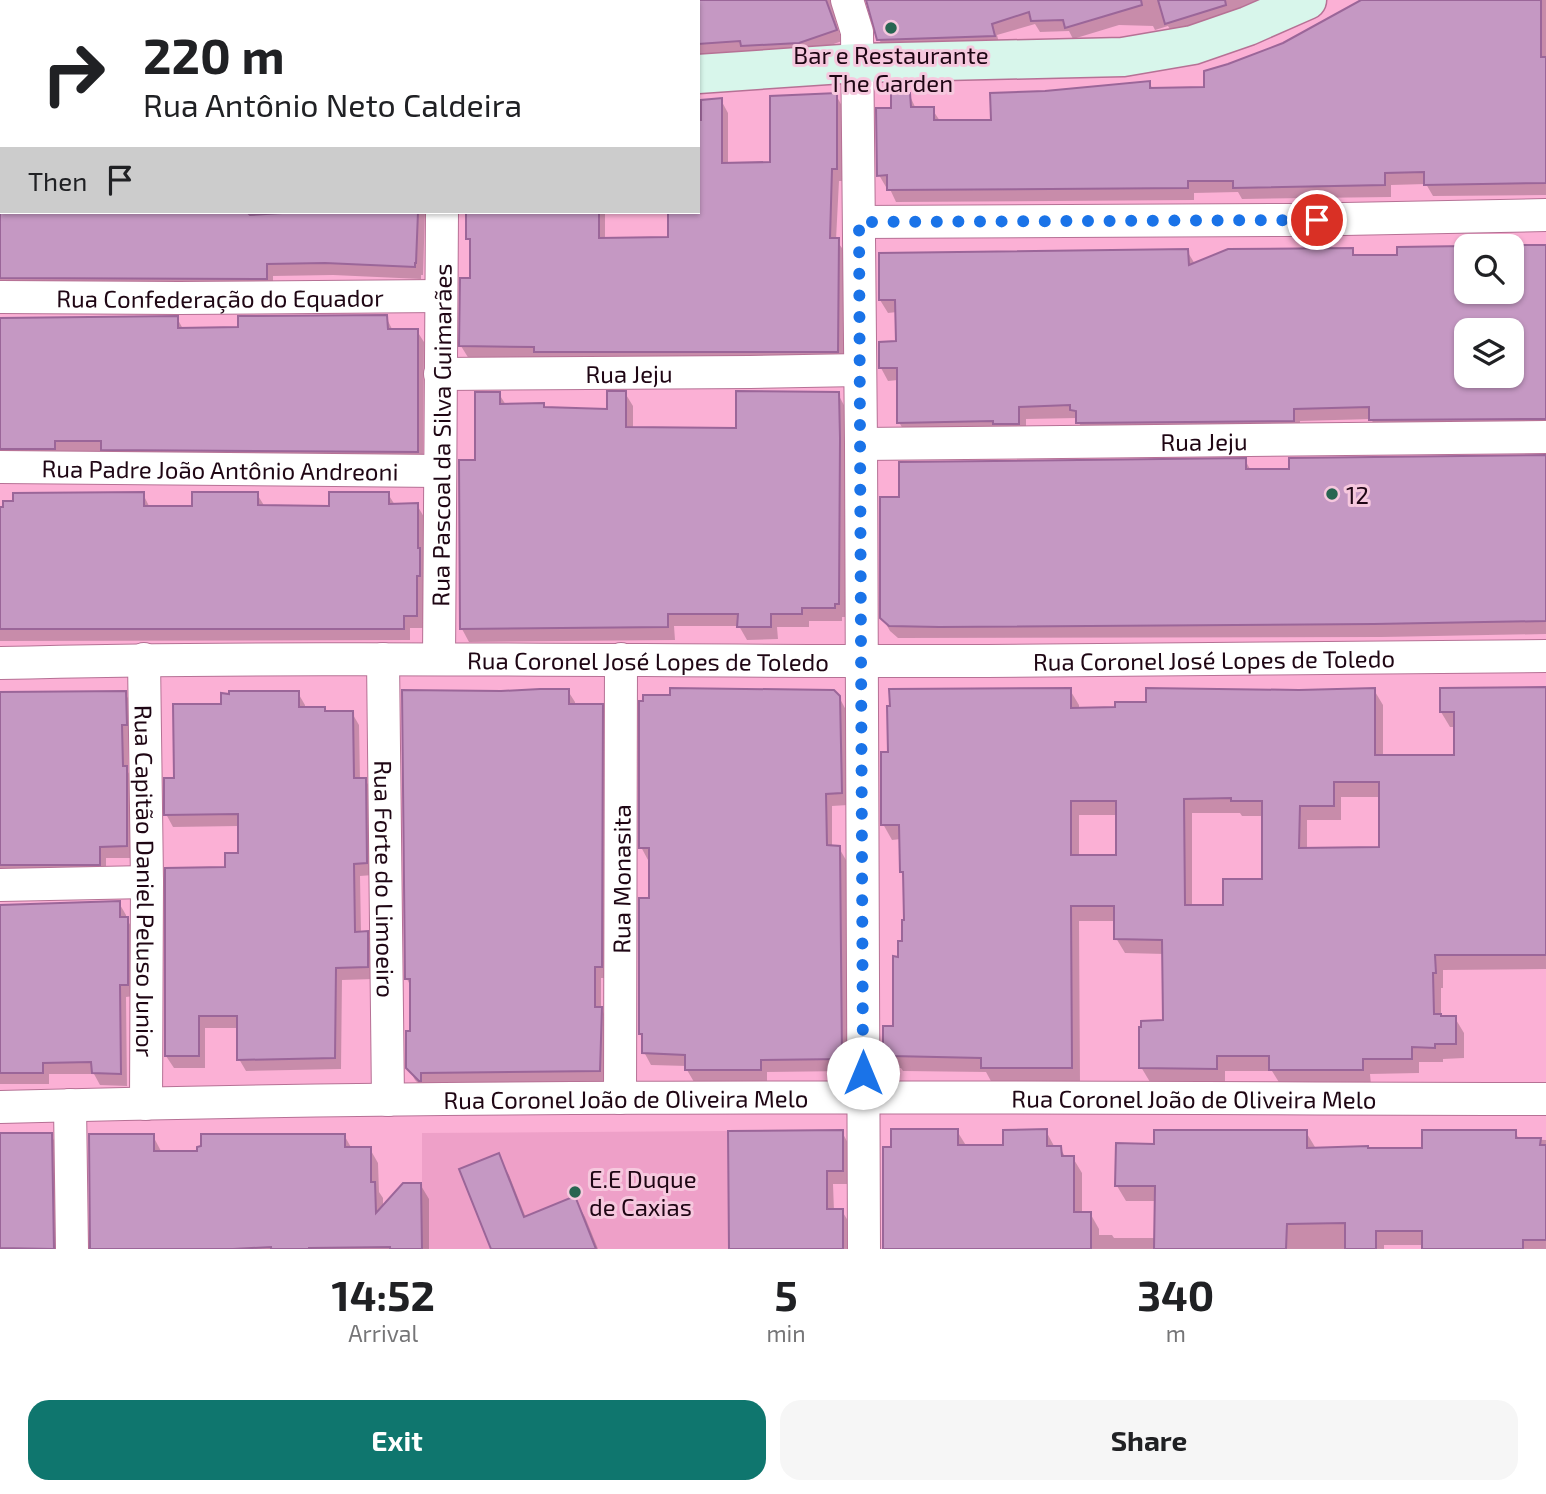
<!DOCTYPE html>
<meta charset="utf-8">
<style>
body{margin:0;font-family:"Exo 2",sans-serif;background:#f6f6f6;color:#202124;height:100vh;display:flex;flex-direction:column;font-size:26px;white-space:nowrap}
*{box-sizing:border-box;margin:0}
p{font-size:23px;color:#757577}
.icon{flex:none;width:38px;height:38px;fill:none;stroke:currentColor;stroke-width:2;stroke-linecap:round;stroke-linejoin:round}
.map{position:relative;height:1249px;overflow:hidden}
.panel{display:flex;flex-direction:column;background:#fff;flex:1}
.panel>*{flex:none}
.hud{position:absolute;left:0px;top:0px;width:700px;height:214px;box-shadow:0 2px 5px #0004;background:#fff;color:#202124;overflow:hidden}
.fabs{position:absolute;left:1454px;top:234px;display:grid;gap:14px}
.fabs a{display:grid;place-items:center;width:70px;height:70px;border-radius:14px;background:#fff;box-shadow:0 2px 5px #0004;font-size:35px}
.pin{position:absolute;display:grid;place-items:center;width:60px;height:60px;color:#fff;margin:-30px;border:4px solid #fff;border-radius:50%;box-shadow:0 2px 7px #0007}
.me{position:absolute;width:77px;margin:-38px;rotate:0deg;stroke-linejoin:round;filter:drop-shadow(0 0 5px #0008)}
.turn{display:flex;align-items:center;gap:24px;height:147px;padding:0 28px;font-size:32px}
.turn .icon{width:91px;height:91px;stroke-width:2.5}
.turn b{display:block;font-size:49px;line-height:60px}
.then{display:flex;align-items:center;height:66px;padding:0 28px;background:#0003;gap:14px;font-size:26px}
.eta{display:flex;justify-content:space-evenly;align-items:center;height:119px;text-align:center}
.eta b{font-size:42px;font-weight:700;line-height:49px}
.action{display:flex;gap:14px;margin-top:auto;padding:14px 28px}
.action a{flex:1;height:80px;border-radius:21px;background:#0f766e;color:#fff;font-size:28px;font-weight:700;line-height:80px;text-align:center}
.action a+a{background:#f6f6f6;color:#202124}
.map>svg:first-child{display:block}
.built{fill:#eea0c8}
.shadow{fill:#0003;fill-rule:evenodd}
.building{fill:#c598c3;stroke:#9b6699;stroke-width:2;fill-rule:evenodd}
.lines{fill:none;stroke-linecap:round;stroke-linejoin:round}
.minor-casing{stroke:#b67195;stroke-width:34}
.secondary-casing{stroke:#b67195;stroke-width:41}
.minor{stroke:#fff;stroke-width:32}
.secondary{stroke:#d8f6eb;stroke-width:38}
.route{stroke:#1a73e8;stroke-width:12;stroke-dasharray:0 21.6}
.poi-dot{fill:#286551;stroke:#f6c8de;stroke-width:2.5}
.labels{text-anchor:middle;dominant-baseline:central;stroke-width:6;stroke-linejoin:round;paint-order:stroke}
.poi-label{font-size:24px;fill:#1f0614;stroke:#f6c8de;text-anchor:start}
.street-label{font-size:24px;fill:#1f0614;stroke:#f6c8de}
</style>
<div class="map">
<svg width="1546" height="1249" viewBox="0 0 1546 1249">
<rect width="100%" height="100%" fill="#fbb0d5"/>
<polygon class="built" points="728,1131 729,1249 422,1249 422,1133"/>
<g class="shadow">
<polygon points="0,0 214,0 214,2 2,2 2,109 0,109"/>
<polygon points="257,0 589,0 590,2 258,2"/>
<polygon points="629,0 839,0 835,9 835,18 842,41 806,54 698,55 698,2 629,2"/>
<polygon points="868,0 1264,0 1173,34 1168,26 1155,30 1153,26 1119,25 1073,39 1069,31 1040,32 1035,24 997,35 1000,47 885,51 879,39"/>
<polygon points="1365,0 1546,0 1546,195 1433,196 1426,184 1391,185 1391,197 1242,199 1238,192 1194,193 1194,200 896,202 889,187 886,187 879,175 893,109 909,94 916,109 932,109 940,121 992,121 1045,92 1149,83 1153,89 1206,89"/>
<polygon points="836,95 843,108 843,181 839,181 836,240 845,252 844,364 469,359 461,346 472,279 472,246 468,238 468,212 605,212 605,239 670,239 670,212 698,212 698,102 721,100 728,113 728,165 772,164"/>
<polygon points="0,178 2,178 2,212 59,212 61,214 61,212 425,212 423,275 421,275 421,279 333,275 273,276 273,291 0,290"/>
<path d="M1512,247H1546V431L1379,433L1371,419L1300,421V434L1085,436L1077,418L1026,419V437L906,435L899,422L898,380L888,381L881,368L898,343L897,312L888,313L880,300L1187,251L1195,264L1352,250L1356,257H1399V248H1466V292H1512ZM1466,331H1512V376H1466Z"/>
<polygon points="386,317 393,331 417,331 424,342 423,464 109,461 104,452 61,452 0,462 0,319 177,318 183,329 239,329"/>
<polygon points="625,393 633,406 633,428 738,429 838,394 845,407 846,617 842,617 842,621 809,621 809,627 777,627 778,639 747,640 739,626 674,626 675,640 469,642 462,629 460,462 477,462 499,394 506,405 545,409 608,410"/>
<polygon points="1546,457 1546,634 1382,637 898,638 890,631 882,617 901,499 1245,460 1251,471"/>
<polygon points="143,494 150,508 194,508 257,494 265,507 331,507 388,494 395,505 417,505 424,517 425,588 423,588 423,628 410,628 410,640 0,641 0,509"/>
<path d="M1546,689V969L1443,970V988H1441V1018H1455L1464,1033V1058L1443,1059V1062H1419V1073L1370,1074L1371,1085L1280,1084L1272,1071H1225V1084L1150,1082L1141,1067L1165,1022L1164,954L1125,953L1116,938V921H1079L1080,1082L992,1083L986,1072L903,1071L901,1068H894L885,1053L894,1028L899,959L904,942L905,921V877L902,872L901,839L892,840L883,824L889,753L1070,690L1079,705V709H1117L1148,704L1300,692L1374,690L1383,705V757H1456V727H1450L1441,712ZM1341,797H1381V849H1307V820H1341ZM1192,813H1240L1242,816H1263L1264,881L1225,907H1192ZM1079,815H1117L1118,857H1079Z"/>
<polygon points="568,691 575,702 575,706 602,705 608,717 608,978 601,978 601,1008 607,1020 605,1082 427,1084 427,1092 415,1080 408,1067 411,1033 411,987 407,979"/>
<polygon points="125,693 132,705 132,736 128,736 128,772 133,780 133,858 106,858 106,876 0,877 0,694"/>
<polygon points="298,693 305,705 305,709 324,708 327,713 352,713 359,725 360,780 365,779 372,792 373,875 360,876 361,933 367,933 374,946 374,979 342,980 341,1069 246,1071 239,1059 239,1028 205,1028 205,1068 174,1068 166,1056 226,869 240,854 239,826 173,827 166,814 175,780 222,706"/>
<polygon points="839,697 846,710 848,805 832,806 832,847 839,848 846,860 848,1071 767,1072 767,1082 694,1082 687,1070 687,1066 651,1065 644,1052 644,1040 640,1034 651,899 651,860 648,860 641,847"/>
<polygon points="119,903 126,915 126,918 134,931 134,996 126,997 127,1086 100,1085 94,1074 49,1074 49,1084 0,1084 0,907"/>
<polygon points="957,1131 967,1147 1005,1147 1046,1131 1054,1146 1060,1148 1066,1158 1073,1158 1082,1173 1082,1214 1090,1213 1099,1229 1099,1235 1112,1235 1114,1238 1155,1238 1156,1201 1126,1201 1117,1186 1156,1145 1306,1132 1315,1147 1315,1150 1423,1150 1515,1132 1519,1139 1546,1140 1546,1249 1424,1249 1424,1245 1384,1245 1384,1249 885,1249"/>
<polygon points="842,1132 849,1145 850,1184 833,1184 834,1211 842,1211 850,1224 850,1249 731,1249"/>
<polygon points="51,1135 59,1149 61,1249 0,1249 0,1136"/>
<polygon points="344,1135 352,1149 370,1149 378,1163 379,1192 383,1198 383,1208 420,1184 429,1199 429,1249 92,1249 153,1136 162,1153 199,1152"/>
<polygon points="498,1156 509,1175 526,1218 574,1198 585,1217 598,1249 493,1249"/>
</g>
<g class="building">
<polygon points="698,0 826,0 837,30 799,43 741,46 740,41 698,44"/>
<polygon points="866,0 1141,0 1142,5 1065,28 1063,20 1031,21 1029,12 992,24 995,36 877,40"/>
<polygon points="1158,0 1225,0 1226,5 1165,24"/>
<polygon points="1361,0 1541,0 1541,57 1546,57 1546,183 1424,185 1424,172 1385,173 1385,185 1233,188 1233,181 1188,181 1188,188 887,190 887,175 877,176 876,108 891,108 891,93 910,93 911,107 934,107 934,120 991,120 990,93 1045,91 1150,81 1150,88 1204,87 1204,71 1228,64 1283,43"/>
<polygon points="837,93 837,169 832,169 830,238 839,238 838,352 534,352 534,347 459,346 460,278 470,278 470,239 466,239 466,212 599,212 599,238 668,237 668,212 698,212 698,120 701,120 701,100 722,98 722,163 770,162 770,96"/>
<polygon points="0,212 247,212 250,215 298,212 418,212 416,263 415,263 415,267 325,263 267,264 267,279 0,278"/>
<path d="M1512,245H1546V419L1369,420V407L1294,409V421L1076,423V411L1070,410V405L1019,407V424H993V421L897,423V368H879V342L896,341L895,300H879V253L1188,249L1189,265L1228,249L1353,248V255H1397V247L1466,246V292H1512ZM1466,331H1512V376H1466Z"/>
<polygon points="387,315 388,329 418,329 418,452 101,450 101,441 55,441 55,449 0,449 0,318 178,316 178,328 238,327 238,316"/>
<polygon points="607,391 626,391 626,427 736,428 736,391 839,392 840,438 839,604 835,604 835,608 802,608 802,614 771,614 771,627 737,627 738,614 668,614 668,627 460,629 459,460 475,460 475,392 500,392 500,404 544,403 544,407 607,409"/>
<polygon points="1546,455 1546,621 1374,624 939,627 889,626 880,618 880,497 899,497 899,462 1246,458 1246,469 1289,469 1289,458"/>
<polygon points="144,492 144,506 192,506 192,492 258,492 258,505 329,506 329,492 389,492 389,504 418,503 418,548 420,548 420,576 417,576 417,616 404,616 404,629 0,629 0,507 3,507 3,501 13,501 13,493"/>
<path d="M1546,687V955H1435L1436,973H1433L1434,1014H1441V1016H1456V1044H1435V1048L1412,1047V1059H1363V1070H1269V1056H1217V1069L1139,1068V1027H1141V1021L1163,1020L1162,940L1114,939V906H1071L1072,1068H981V1058L892,1056V1054H883V1026H893V956L898,957V941H902V920H904L903,872H900L899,825H881V752H888L887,706H890L889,689L1071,688V708L1115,707V702H1146V688L1299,690L1375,688V755H1454V712H1440V688ZM1334,782H1379V847L1299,848L1300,806H1334ZM1231,798V801H1262V879H1223V905H1185L1184,799ZM1071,801H1116V855H1071Z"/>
<polygon points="670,688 834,690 840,696 842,793 826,794 827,845 840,846 842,1059 761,1060 761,1070 685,1070 685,1055 642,1053 642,1034 639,1034 639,898 649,898 649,848 639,848 639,701 643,701 643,695 670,695"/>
<polygon points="540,689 569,689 569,704 603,704 602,967 595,967 595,1007 602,1007 600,1071 421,1073 421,1081 419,1081 406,1068 406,1031 410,1031 410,979 405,979 402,690 501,691"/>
<polygon points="126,691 127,725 122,725 123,766 127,766 127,846 100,847 100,865 0,865 0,692"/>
<polygon points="229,691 299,691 299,707 325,707 325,711 353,711 354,778 366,778 367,863 354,864 355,932 368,931 368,967 336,968 335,1058 237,1060 237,1016 199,1016 199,1056 165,1056 165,868 225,867 225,853 238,853 238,814 164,815 164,778 174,778 173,704 221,704 221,693 229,694"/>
<polygon points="120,901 120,917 128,917 128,985 120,985 121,1074 92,1073 91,1062 43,1063 43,1073 0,1073 0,905"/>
<polygon points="891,1129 958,1129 958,1145 1003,1145 1003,1130 1047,1129 1047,1146 1061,1146 1062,1156 1074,1156 1074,1212 1091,1212 1091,1249 883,1249 883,1147 891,1147"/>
<polygon points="843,1130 843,1171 827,1171 827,1209 843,1209 843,1249 729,1249 728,1131"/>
<polygon points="1154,1130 1307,1130 1307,1148 1368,1146 1368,1148 1422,1148 1422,1130 1516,1130 1516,1138 1541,1138 1540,1145 1546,1145 1546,1240 1523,1240 1523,1249 1422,1249 1422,1231 1376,1231 1376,1249 1345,1249 1345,1223 1287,1224 1286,1249 1154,1249 1155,1186 1115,1186 1116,1143 1154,1144"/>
<polygon points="0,1133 52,1133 54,1249 0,1248"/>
<polygon points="89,1134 154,1134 154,1151 197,1151 197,1147 201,1146 201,1134 345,1134 345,1147 371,1147 371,1182 375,1182 376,1213 403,1183 421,1183 422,1249 390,1249 390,1247 309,1248 309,1249 271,1249 271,1247 233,1249 90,1249"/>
<polygon points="499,1153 524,1217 575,1196 596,1249 491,1249 459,1169"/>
</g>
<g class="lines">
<defs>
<g id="minor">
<polyline points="232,0 232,2"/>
<polyline points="608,0 608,2"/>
<polyline points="847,0 857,32 861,444 864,1249"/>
<polyline points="859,222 1292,220 1546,215"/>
<path id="s1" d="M0,297L179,298L441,296"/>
<path id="s2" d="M440,374L750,372L860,370"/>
<path id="s3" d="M861,444L1546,437"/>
<path id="s4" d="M0,467L440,471"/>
<path id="s5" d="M144,659L147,882L146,1104"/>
<path id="s6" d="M383,659L388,1100"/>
<path id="s7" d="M439,659L442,212"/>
<path id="s8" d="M0,663C329,655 658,662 987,661C1173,660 1360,657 1546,656"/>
<polyline points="0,885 147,882"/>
<path id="s9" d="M620,1098L621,659"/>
<polyline points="70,1105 72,1249"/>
<path id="s10" d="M0,1107C515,1093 1031,1098 1546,1099"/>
</g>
<g id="secondary">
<polyline points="698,74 857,63 1123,57 1193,45 1248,26 1307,0"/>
<polyline points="0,147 2,147"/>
</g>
</defs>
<use href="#minor" class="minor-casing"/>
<use href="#secondary" class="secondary-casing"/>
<use href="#minor" class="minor"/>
<use href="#secondary" class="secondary"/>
</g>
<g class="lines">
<polyline class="route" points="863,1073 859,222 1317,220"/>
</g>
<g class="poi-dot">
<circle cx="891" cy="28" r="7"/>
<circle cx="1332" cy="494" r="7"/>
<circle cx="575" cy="1192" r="7"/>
</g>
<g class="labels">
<g class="poi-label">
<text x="891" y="54" text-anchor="middle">Bar e Restaurante<tspan x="891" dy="28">The Garden</tspan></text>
<text x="1346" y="494">12</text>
<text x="589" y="1178">E.E Duque<tspan x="589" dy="28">de Caxias</tspan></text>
</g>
<g class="street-label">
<text stroke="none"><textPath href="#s1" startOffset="220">Rua Confederação do Equador</textPath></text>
<text stroke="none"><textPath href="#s2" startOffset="189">Rua Jeju</textPath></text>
<text stroke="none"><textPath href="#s7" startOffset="224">Rua Pascoal da Silva Guimarães</textPath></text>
<text stroke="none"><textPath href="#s3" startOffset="343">Rua Jeju</textPath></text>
<text stroke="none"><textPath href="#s4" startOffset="220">Rua Padre João Antônio Andreoni</textPath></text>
<text stroke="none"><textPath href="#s8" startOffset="1214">Rua Coronel José Lopes de Toledo</textPath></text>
<text stroke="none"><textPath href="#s8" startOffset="648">Rua Coronel José Lopes de Toledo</textPath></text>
<text stroke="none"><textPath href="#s9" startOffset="219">Rua Monasita</textPath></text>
<text stroke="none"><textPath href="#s6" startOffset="220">Rua Forte do Limoeiro</textPath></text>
<text stroke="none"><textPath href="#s5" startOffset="222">Rua Capitão Daniel Peluso Junior</textPath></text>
<text stroke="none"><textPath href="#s10" startOffset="1194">Rua Coronel João de Oliveira Melo</textPath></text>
<text stroke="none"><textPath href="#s10" startOffset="626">Rua Coronel João de Oliveira Melo</textPath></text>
</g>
</g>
</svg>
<div class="fabs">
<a><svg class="icon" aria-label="search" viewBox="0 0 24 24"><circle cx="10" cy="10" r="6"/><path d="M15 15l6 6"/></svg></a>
<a><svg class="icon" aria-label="layers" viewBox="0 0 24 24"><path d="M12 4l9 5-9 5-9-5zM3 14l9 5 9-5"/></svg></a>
</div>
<div class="pin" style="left:1317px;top:220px;background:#d93025"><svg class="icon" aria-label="arrive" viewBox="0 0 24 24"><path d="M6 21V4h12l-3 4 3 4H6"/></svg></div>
<svg class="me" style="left:863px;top:1073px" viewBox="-20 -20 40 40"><circle r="19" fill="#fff"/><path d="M0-13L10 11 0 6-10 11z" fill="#1a73e8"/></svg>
<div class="hud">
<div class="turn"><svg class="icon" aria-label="right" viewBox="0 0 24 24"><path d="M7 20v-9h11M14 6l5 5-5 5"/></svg><div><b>220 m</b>Rua Antônio Neto Caldeira</div></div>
<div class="then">Then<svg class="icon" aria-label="arrive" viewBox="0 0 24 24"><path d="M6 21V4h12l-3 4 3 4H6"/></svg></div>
</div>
</div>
<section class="panel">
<div class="eta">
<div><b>14:52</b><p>Arrival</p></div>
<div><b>5</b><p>min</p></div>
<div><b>340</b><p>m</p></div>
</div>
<div class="action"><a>Exit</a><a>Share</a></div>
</section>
